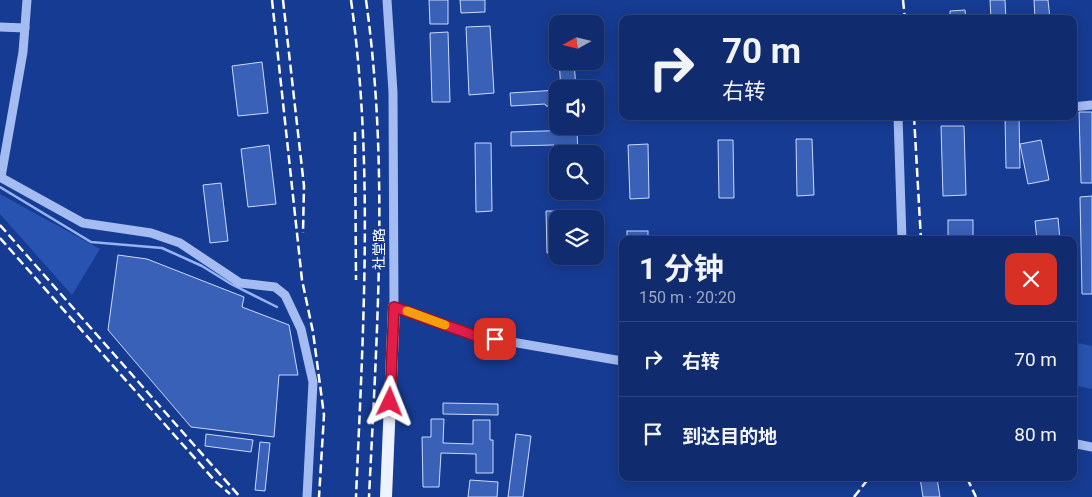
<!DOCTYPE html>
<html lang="zh">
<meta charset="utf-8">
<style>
body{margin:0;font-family:Roboto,"Noto Sans SC",sans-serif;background:#193473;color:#f1f3f6;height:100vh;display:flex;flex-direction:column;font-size:19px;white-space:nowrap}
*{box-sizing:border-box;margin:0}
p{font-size:16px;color:#9ca7c2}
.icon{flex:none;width:28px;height:28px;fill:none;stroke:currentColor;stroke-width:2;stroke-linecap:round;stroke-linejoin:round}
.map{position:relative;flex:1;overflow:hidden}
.details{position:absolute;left:619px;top:236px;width:458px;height:245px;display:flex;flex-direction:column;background:#102c6e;border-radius:10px;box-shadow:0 2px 12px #0003,0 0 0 1px #304881}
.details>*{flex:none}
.guide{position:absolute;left:619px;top:15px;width:458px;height:105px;border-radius:10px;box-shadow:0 2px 12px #0003,0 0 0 1px #304881;background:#102c6e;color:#f1f3f6;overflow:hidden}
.needle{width:32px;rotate:262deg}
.controls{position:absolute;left:549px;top:15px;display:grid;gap:10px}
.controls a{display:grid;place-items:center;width:55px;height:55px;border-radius:10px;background:#102c6e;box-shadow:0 2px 12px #0003,0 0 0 1px #304881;font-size:25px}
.pin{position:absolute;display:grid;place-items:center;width:42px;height:42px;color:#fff;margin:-21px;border-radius:10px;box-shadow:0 2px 8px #0006}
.me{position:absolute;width:55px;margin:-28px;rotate:2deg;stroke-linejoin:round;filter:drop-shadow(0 0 4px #0008)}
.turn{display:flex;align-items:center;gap:18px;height:105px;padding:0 20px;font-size:22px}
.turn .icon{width:65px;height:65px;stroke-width:2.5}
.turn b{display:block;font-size:35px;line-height:42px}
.round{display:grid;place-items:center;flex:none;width:52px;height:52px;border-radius:10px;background:#193473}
.overview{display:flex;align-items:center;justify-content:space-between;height:85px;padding:0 20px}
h1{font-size:30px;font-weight:700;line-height:38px}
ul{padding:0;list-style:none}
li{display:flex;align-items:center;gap:15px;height:75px;padding:0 20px;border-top:1px solid #304881}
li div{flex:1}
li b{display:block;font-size:19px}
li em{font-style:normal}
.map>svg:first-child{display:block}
.green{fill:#2853b0}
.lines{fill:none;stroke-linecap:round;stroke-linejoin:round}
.stream{stroke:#96b4f3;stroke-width:2.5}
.building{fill:#3a61b8;stroke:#cbdafc}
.minor{stroke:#a4bcf1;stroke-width:9}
.major{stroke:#edf2ff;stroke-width:12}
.rail{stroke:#fff;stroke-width:2.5;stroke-dasharray:9 4;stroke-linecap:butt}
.route-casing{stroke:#92132f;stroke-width:12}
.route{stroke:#e11d48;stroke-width:9}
.slow{stroke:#f59e0b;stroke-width:9}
.labels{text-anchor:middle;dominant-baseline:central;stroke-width:5;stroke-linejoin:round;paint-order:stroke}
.street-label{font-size:14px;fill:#fff;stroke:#163b92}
</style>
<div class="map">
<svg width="1092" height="497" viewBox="0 0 1092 497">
<rect width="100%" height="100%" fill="#163b92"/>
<g class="green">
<polygon points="0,194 100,249 72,295 0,214"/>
<polygon points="1073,342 1092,346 1092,389 1073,385"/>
</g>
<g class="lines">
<polyline class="stream" points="0,187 91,242 162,248 202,266 231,284 277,307"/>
</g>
<g class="building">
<polygon points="429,0 448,0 448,24 430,24"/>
<polygon points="460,0 485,0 485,12 461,13"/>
<polygon points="990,0 1005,0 1006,19 991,19"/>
<polygon points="1034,0 1048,0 1050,19 1035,19"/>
<polygon points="965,10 966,19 950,19 950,11"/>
<polygon points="490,26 494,93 469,95 466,27"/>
<polygon points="448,32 450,102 432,102 430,33"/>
<polygon points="559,61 574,61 576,89 561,89"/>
<polygon points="262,62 268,113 238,116 232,66"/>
<polygon points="558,90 558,106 546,106 545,104 511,106 510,93"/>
<polygon points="1079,112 1092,112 1092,183 1081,183"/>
<polygon points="1005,116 1019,116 1020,168 1006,168"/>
<polygon points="941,126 964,126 966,195 943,196"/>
<polygon points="577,130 578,154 558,154 558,182 555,182 554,145 511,146 511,132"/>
<polygon points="796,139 812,139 814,195 797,196"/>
<polygon points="718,140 733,140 734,198 719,198"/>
<polygon points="1041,140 1049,180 1028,184 1020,144"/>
<polygon points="475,143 491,143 492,211 476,212"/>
<polygon points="648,144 649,198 630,199 628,145"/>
<polygon points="269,145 276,204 248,207 241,149"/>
<polygon points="221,183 228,241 210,243 203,185"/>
<polygon points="1092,196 1092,294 1082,294 1080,197"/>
<polygon points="546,211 568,211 568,219 558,219 558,252 547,253"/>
<polygon points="1058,218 1060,240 1037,240 1035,221"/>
<rect x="948" y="220" width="25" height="20"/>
<rect x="627" y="231" width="21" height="9"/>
<polygon points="118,255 147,259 244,297 242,307 289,325 298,375 279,375 274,437 191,427 108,330"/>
<polygon points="443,403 498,404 498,415 443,414"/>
<polygon points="431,419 444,419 443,443 473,444 473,420 490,420 490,440 493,440 493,473 476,473 476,454 441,453 439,487 423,487 422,437 431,437"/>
<polygon points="206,434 253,440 251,452 205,446"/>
<polygon points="516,434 531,436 523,497 508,497"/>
<polygon points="260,442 270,443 265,491 255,490"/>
<polygon points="920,478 937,478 940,497 923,497"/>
<polygon points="470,480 498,482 497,497 468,497"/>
</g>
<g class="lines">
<g class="minor">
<polyline points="387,0 393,92 394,307 477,336 622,361"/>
<polyline points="0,27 25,28"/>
<polyline points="1072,107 1092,105"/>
<polyline points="898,116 902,240"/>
<polyline points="0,177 83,223 151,233 180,243 240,283 275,287 285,295 301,329 313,382 307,497"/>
<polyline points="1,177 23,52 27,0"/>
<polyline points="1072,443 1092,447"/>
</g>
<polyline class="major" points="386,497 394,307"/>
<g class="rail">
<polyline points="272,0 302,280 313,332 324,415 319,497"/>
<polyline points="283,0 304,186 303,233"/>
<path d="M351,0C374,164 363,332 356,497"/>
<path d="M366,0C389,165 377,332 369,497"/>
<polyline points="903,0 905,19"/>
<polyline points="914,116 921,240"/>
<polyline points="355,132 356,280"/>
<polyline points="0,225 240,497"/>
<polyline points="0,238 215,481 230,494"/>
<polyline points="967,478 976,497"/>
<polyline points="854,497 869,478"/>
</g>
</g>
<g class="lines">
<defs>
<polyline id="route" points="390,402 394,307 476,336 495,339"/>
</defs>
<use href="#route" class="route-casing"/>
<use href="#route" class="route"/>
<polyline class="slow" points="407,311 445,325"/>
</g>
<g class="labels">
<g class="street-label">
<text transform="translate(379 249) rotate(-90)">社堂路</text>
</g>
</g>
</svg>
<div class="controls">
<a><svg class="needle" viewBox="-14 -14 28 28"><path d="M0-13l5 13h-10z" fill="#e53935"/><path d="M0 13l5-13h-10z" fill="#9ca7c2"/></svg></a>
<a><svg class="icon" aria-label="sound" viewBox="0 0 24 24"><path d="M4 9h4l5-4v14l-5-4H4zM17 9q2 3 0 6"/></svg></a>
<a><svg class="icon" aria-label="search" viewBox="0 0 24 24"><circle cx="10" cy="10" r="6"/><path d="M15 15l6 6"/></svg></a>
<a><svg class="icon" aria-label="layers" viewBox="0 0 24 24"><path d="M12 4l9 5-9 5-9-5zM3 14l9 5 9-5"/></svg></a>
</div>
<div class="pin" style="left:495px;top:339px;background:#d93025"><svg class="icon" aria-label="arrive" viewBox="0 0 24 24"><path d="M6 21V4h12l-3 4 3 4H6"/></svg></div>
<svg class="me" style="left:390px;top:402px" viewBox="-20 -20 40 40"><path d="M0-17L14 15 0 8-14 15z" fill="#e11d48" stroke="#fff" stroke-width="4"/></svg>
<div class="guide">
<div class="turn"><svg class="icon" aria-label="right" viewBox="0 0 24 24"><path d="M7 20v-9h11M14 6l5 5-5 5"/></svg><div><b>70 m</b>右转</div></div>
</div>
<section class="details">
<div class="overview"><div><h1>1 分钟</h1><p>150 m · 20:20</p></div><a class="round" style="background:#d93025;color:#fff"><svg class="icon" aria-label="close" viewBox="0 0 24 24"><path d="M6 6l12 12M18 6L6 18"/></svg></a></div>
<ul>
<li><svg class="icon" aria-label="right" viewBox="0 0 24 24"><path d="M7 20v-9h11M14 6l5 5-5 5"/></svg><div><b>右转</b></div><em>70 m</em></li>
<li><svg class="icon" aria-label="arrive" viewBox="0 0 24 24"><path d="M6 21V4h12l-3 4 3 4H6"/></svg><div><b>到达目的地</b></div><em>80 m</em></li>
</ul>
</section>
</div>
